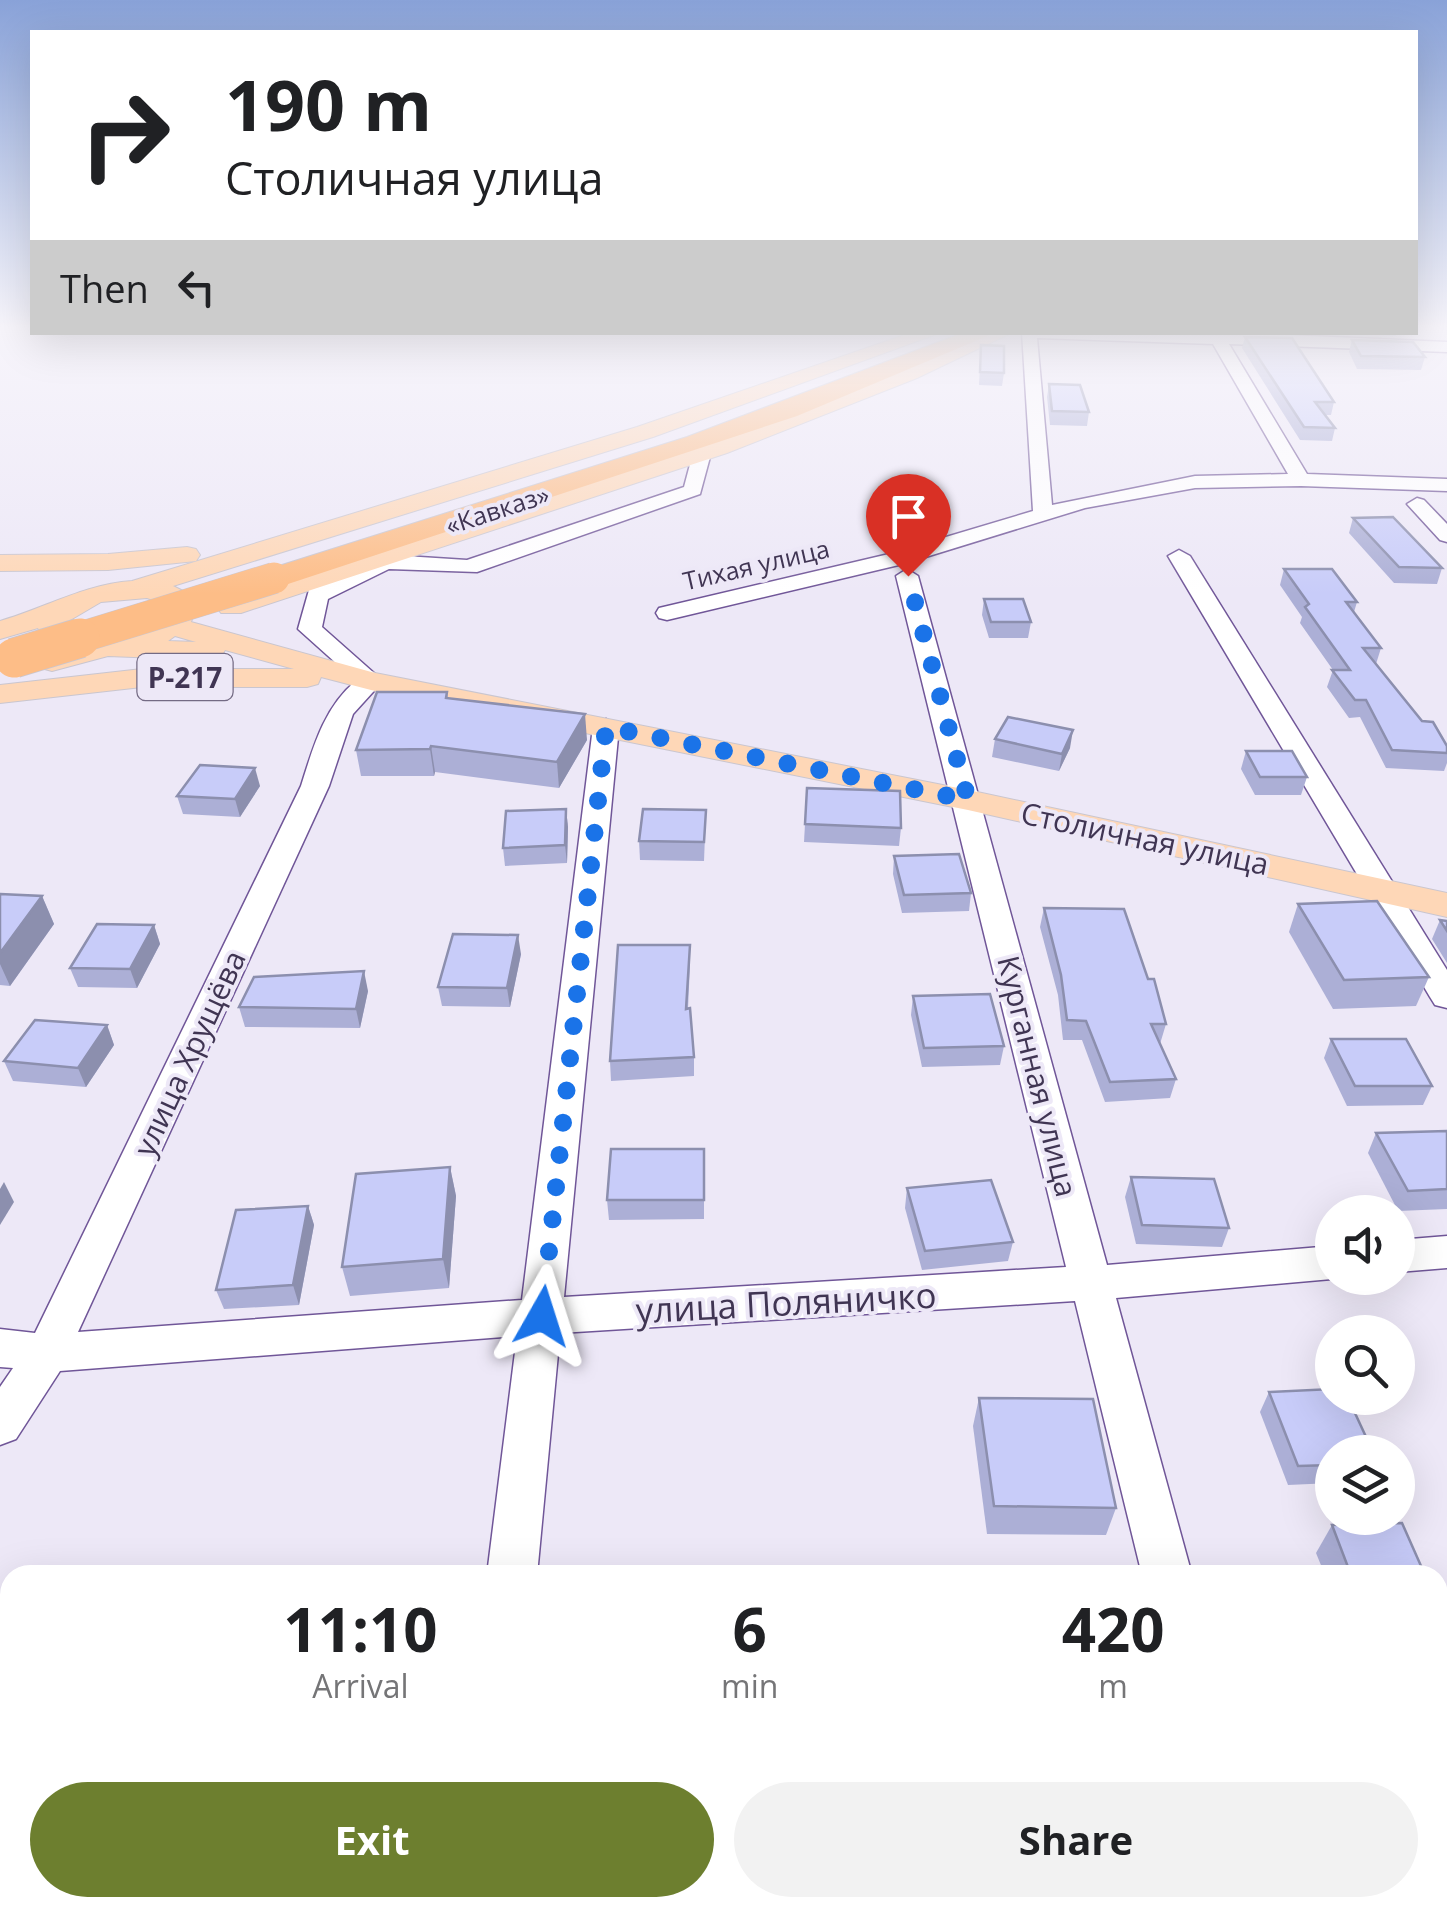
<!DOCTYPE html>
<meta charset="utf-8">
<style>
body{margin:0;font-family:"Open Sans",sans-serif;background:#f2f2f2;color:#202124;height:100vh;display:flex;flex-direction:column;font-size:38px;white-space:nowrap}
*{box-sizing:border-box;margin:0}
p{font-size:32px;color:#757577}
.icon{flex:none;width:55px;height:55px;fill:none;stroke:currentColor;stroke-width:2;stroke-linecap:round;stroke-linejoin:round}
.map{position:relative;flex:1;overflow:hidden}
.side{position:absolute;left:0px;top:1565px;width:1448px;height:352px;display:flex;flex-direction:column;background:#fff;border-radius:30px 30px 0 0;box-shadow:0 10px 40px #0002}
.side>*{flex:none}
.banner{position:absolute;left:30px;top:30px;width:1388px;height:305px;border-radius:0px;box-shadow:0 10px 40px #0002;background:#fff;color:#202124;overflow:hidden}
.tools{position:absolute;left:1315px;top:1195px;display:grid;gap:20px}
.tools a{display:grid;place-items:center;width:100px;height:100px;border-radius:50%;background:#fff;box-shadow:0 10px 40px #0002;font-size:50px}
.pin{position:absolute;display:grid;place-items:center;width:85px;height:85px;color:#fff;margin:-102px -42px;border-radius:50% 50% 50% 0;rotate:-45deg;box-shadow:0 0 10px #0007}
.pin .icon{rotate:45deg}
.me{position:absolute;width:110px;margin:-55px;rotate:6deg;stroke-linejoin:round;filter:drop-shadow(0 0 8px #0008)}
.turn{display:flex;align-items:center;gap:35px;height:210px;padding:0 30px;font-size:45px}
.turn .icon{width:130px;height:130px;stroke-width:2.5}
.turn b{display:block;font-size:70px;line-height:85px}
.then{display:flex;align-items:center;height:95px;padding:0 30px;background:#0003;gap:20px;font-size:38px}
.eta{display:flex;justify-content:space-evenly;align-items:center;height:170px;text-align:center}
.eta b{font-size:60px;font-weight:700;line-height:70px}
.primary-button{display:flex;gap:20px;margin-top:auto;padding:20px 30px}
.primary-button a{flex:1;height:115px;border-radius:60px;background:#6d7f2f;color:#fff;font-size:40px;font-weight:700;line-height:115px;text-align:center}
.primary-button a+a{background:#f2f2f2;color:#202124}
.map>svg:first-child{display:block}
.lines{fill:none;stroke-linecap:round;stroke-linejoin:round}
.minor-casing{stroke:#705698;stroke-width:3}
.major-casing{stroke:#cac6cf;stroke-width:2}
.highway-casing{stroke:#cac6cf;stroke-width:2}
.minor{fill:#fff;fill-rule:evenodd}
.major{fill:#fed7b7;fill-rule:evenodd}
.highway{fill:#fdbd87;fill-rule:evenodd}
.highway-bridge-far1-casing{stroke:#cac6cf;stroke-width:32;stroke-linecap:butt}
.highway-bridge-casing{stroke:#cac6cf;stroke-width:41;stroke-linecap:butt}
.highway-bridge-far1{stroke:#fdbd87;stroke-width:31}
.highway-bridge{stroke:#fdbd87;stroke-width:39}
.wall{fill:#acafd6}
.shaded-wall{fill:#8c8fae}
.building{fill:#c8ccf9;stroke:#8c8fae;stroke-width:2.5}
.route{stroke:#1a73e8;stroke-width:18;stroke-dasharray:0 32.4}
.labels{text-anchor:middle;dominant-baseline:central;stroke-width:8;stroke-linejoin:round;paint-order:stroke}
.far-street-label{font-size:25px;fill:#403553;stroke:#ede8f7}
.shield{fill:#ede8f7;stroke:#746b84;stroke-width:2.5}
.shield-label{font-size:28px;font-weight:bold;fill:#403553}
.street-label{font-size:30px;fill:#403553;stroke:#ede8f7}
.near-street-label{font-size:35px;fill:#403553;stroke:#ede8f7}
</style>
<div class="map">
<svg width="1447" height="1917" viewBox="0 0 1447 1917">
<rect width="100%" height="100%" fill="#ede8f7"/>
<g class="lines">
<defs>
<g id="minor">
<path d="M1022,332H1222L1447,342V352L1229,344L1307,474L1447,479V491L1301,486L1195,488L1085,508L903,564L667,620L659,618L656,613L659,608L889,554L1033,511ZM1037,338L1213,344L1288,474L1195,476L1052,505Z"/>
<path d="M701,451L710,457L700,494L477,572L389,569L328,599L322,627L383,681L353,714L329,786L78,1332L522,1300L593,727L606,719L619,727L564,1297L1066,1267L896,576L907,569L918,576L1107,1265L1332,1246L1335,1278L1332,1279L1116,1298L1192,1575H1142L1075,1301L560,1333L537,1575H487L517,1336L60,1371L16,1439L0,1445V1387L13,1368L0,1367V1329L35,1333L301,786C313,748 324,707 356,681L298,629L309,590L363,565L364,557L389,555L467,560L684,487L692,457Z"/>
<polygon points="1417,498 1424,500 1447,524 1447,542 1440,540 1407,504"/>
<polygon points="1179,550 1190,556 1447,970 1447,1008 1435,1005 1430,997 1168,556"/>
<polygon points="1447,1236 1447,1268 1398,1272 1398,1240"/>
<polygon points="444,1908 502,1908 502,1917 442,1917"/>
<polygon points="1226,1908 1284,1908 1287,1917 1227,1917"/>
</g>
<g id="major">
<path d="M913,332H942L653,437L173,586L187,593L198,604L191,622L375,673L968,790L1447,893V917L968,810L371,690L321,677L318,684L307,687H142L0,703V685L142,669H294L225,650L221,657L211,660L108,656L52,671L41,668L37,662L41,656L61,650L44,641L38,628L0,639V621C45,608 85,584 132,581L637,427ZM147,598L170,606L169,613C143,637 100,648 67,630V622L101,602ZM175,636L196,642L168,641Z"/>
<path d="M987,332H1013L917,378L727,453L241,613H221L217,607L221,601C480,520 739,442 987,332Z"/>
<polygon points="187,547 196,549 200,555 196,561 108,570 0,571 0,555 108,554"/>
</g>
<polygon id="highway" points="965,332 997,332 797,416 285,585 263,585 258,578 263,571 687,437"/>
</defs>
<use href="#minor" class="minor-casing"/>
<use href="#major" class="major-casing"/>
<use href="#highway" class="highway-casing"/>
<use href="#minor" class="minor"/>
<use href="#major" class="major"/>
<use href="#highway" class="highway"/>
<defs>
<polyline id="highway-bridge-far1" points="72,640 274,578"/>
<polyline id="highway-bridge" points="14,658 80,638"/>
</defs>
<use href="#highway-bridge-far1" class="highway-bridge-far1-casing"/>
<use href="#highway-bridge" class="highway-bridge-casing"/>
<use href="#highway-bridge-far1" class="highway-bridge-far1"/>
<use href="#highway-bridge" class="highway-bridge"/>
</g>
<g class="wall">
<polygon points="1338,332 1397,332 1396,336"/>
<polygon points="1245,337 1334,402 1331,415 1325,415 1335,428 1332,441 1300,440 1242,348"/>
<polygon points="1352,340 1425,357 1421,370 1357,369 1349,352"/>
<polygon points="981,345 1004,373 1002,386 979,385"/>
<polygon points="1049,384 1089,412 1087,426 1050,425 1047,397"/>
<polygon points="1353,518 1442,568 1437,584 1394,583 1349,533"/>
<polygon points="1284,569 1357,602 1354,612 1381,648 1376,664 1422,721 1447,746 1447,763 1444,771 1386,768 1360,717 1349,718 1327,687 1333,670 1300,623 1302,617 1280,585"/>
<polygon points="984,599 1031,622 1028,638 989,638 982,615"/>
<polygon points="447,692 448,698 587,740 559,788 435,772 434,776 361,776 356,750"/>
<polygon points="995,739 1070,748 1059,771 992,757"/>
<polygon points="1246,751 1307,777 1301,795 1255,795 1241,769"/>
<polygon points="260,786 240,817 183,814 177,796"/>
<polygon points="807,788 901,828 899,846 804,842"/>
<polygon points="566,809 568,827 567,863 505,866 503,848"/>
<polygon points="706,810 704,861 640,860 639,841"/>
<polygon points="894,856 971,893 969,911 902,913 893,874"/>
<polygon points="0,894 42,896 54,924 10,986 0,985"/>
<polygon points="1298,904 1429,977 1416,1006 1333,1009 1289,932"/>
<polygon points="1044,908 1166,1024 1160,1044 1176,1079 1170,1098 1105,1102 1082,1040 1063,1040 1058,995 1040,927"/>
<polygon points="1440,920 1447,921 1447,963 1432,939"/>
<polygon points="154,925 160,944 137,988 78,987 70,968"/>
<polygon points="521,954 510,1007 442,1006 438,987"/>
<polygon points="690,964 688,1009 694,1057 694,1076 611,1081 610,1061"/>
<polygon points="368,991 360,1028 245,1027 239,1007"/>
<polygon points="913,996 1004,1046 1000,1065 922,1067 911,1015"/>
<polygon points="107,1025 114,1045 86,1087 13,1081 4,1061"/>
<polygon points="1331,1039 1432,1086 1423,1105 1347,1106 1324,1058"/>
<polygon points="1447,1131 1447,1209 1398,1211 1368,1153 1376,1133"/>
<polygon points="704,1149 704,1219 609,1220 607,1200"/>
<polygon points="450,1167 456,1196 449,1288 350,1296 342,1267"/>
<polygon points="1131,1177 1229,1228 1222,1247 1136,1244 1125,1197"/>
<polygon points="907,1188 1013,1242 1008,1261 922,1270 905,1208"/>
<polygon points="308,1206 314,1225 299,1305 224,1309 216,1290"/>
<polygon points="1269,1392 1332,1452 1332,1483 1288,1485 1260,1412"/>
<polygon points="979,1398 1116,1508 1106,1535 987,1534 973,1426"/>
<polygon points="1332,1525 1425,1575 1325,1575 1316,1553"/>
<polygon points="1438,1605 1447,1628 1447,1702 1438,1703"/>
<polygon points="1438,1793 1447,1808 1447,1895 1438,1895"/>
</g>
<g class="shaded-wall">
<polygon points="585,714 587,740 559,788 557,762"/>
<polygon points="1073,730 1070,748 1059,771 1062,754"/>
<polygon points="431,746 435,772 434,776 430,749"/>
<polygon points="255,768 260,786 240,817 235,799"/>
<polygon points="566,809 568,827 567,863 565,845"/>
<polygon points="42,896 54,924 10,986 0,964 0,953"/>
<polygon points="154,925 160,944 137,988 130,969"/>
<polygon points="518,935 521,954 510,1007 507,988"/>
<polygon points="364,971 368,991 360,1028 356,1009"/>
<polygon points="107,1025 114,1045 86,1087 78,1068"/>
<polygon points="450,1167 456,1196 449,1288 443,1259"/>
<polygon points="4,1182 14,1202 0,1225 0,1189"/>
<polygon points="308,1206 314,1225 299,1305 293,1285"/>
</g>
<g class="building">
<polygon points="1245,337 1292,338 1334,402 1315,402 1335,428 1304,427"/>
<polygon points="1352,340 1413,342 1425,357 1361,356"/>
<polygon points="981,345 1004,346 1004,373 980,372"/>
<polygon points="1049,384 1080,385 1089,412 1052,411"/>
<polygon points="1393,517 1442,568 1399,567 1353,518"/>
<polygon points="1284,569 1332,569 1357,602 1346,602 1381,648 1363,648 1422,721 1433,722 1447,746 1447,753 1392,750 1366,700 1355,700 1332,670 1350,670 1305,607 1309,604"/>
<polygon points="984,599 1023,599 1031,622 991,622"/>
<polygon points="377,692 447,692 446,698 585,714 557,762 431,746 430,749 356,750"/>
<polygon points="1008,717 1073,730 1062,754 995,739"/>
<polygon points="1246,751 1292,751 1307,777 1260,777"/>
<polygon points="200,765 255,768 235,799 177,796"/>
<polygon points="807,788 900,791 901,828 805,824"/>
<polygon points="566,809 565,845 503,848 506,811"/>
<polygon points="643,809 706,810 704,842 639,841"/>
<polygon points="959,854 971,893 904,895 894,856"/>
<polygon points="0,894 42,896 0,953"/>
<polygon points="1377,901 1429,977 1344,980 1298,904"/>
<polygon points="1044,908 1124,909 1148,979 1154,979 1166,1024 1151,1024 1176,1079 1110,1082 1086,1021 1067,1020 1061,975"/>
<polygon points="1440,920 1447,921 1447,931"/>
<polygon points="97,924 154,925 130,969 70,968"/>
<polygon points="453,934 518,935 507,988 438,987"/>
<polygon points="618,945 690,945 686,1009 690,1008 694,1057 610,1061"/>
<polygon points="364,971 356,1009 239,1007 254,977"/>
<polygon points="990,994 1004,1046 924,1048 913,996"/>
<polygon points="35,1020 107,1025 78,1068 4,1061"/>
<polygon points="1331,1039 1406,1039 1432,1086 1355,1086"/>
<polygon points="1447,1131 1447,1189 1408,1191 1376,1133"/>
<polygon points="611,1149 704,1149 704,1200 607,1200"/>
<polygon points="450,1167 443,1259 342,1267 356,1174"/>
<polygon points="1131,1177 1214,1179 1229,1228 1142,1225"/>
<polygon points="991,1180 1013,1242 925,1251 907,1188"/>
<polygon points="308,1206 293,1285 216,1290 236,1210"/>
<polygon points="1332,1389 1332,1398 1348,1398 1373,1452 1332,1452 1332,1465 1298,1466 1269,1392"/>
<polygon points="979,1398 1093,1399 1116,1508 994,1506"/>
<polygon points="1402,1523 1425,1575 1351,1575 1332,1525"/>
<polygon points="295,1572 432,1575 294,1575"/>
<polygon points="1438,1605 1447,1628 1447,1677 1438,1678"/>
<polygon points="1438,1793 1442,1793 1447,1808 1447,1881 1438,1881"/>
</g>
<linearGradient id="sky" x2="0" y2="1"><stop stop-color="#89a2d8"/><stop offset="0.55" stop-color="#f7f5fb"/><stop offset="1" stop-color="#f7f5fb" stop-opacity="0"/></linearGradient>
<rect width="1447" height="594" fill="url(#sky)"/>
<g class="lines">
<polyline class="route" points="542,1316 606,727 968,800 908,576"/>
</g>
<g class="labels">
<g class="far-street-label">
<text transform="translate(497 509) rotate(-18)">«Кавказ»</text>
<text transform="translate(756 564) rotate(-13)">Тихая улица</text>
</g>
<rect class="shield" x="137.5" y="654" width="95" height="46" rx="8"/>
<g class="shield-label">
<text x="185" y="677">Р-217</text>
</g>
<g class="street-label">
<text transform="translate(1145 838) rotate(12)">Столичная улица</text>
<text transform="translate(189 1053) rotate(-65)">улица Хрущёва</text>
<text transform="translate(1038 1076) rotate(76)">Курганная улица</text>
</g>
<g class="near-street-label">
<text transform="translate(786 1302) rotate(-3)">улица Поляничко</text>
</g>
</g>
</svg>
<div class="tools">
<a><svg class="icon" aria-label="sound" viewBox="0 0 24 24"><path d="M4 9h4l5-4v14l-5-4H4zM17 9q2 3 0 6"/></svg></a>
<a><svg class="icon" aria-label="search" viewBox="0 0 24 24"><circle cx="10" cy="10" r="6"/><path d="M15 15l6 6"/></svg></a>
<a><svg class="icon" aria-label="layers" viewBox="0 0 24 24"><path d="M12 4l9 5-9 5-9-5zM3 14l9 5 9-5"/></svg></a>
</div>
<div class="pin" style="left:908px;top:576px;background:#d93025"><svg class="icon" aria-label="arrive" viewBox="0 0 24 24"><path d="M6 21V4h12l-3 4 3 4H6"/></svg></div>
<svg class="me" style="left:542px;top:1316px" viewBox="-20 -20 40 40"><path d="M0-17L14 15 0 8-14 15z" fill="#1a73e8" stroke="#fff" stroke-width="4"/></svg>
<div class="banner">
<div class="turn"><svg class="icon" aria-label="right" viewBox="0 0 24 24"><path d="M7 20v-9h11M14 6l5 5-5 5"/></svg><div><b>190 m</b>Столичная улица</div></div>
<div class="then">Then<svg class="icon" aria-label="left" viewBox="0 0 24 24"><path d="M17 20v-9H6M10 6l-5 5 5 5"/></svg></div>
</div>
<section class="side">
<div class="eta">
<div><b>11:10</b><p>Arrival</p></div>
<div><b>6</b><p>min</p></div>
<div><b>420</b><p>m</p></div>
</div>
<div class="primary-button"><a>Exit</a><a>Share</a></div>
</section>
</div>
